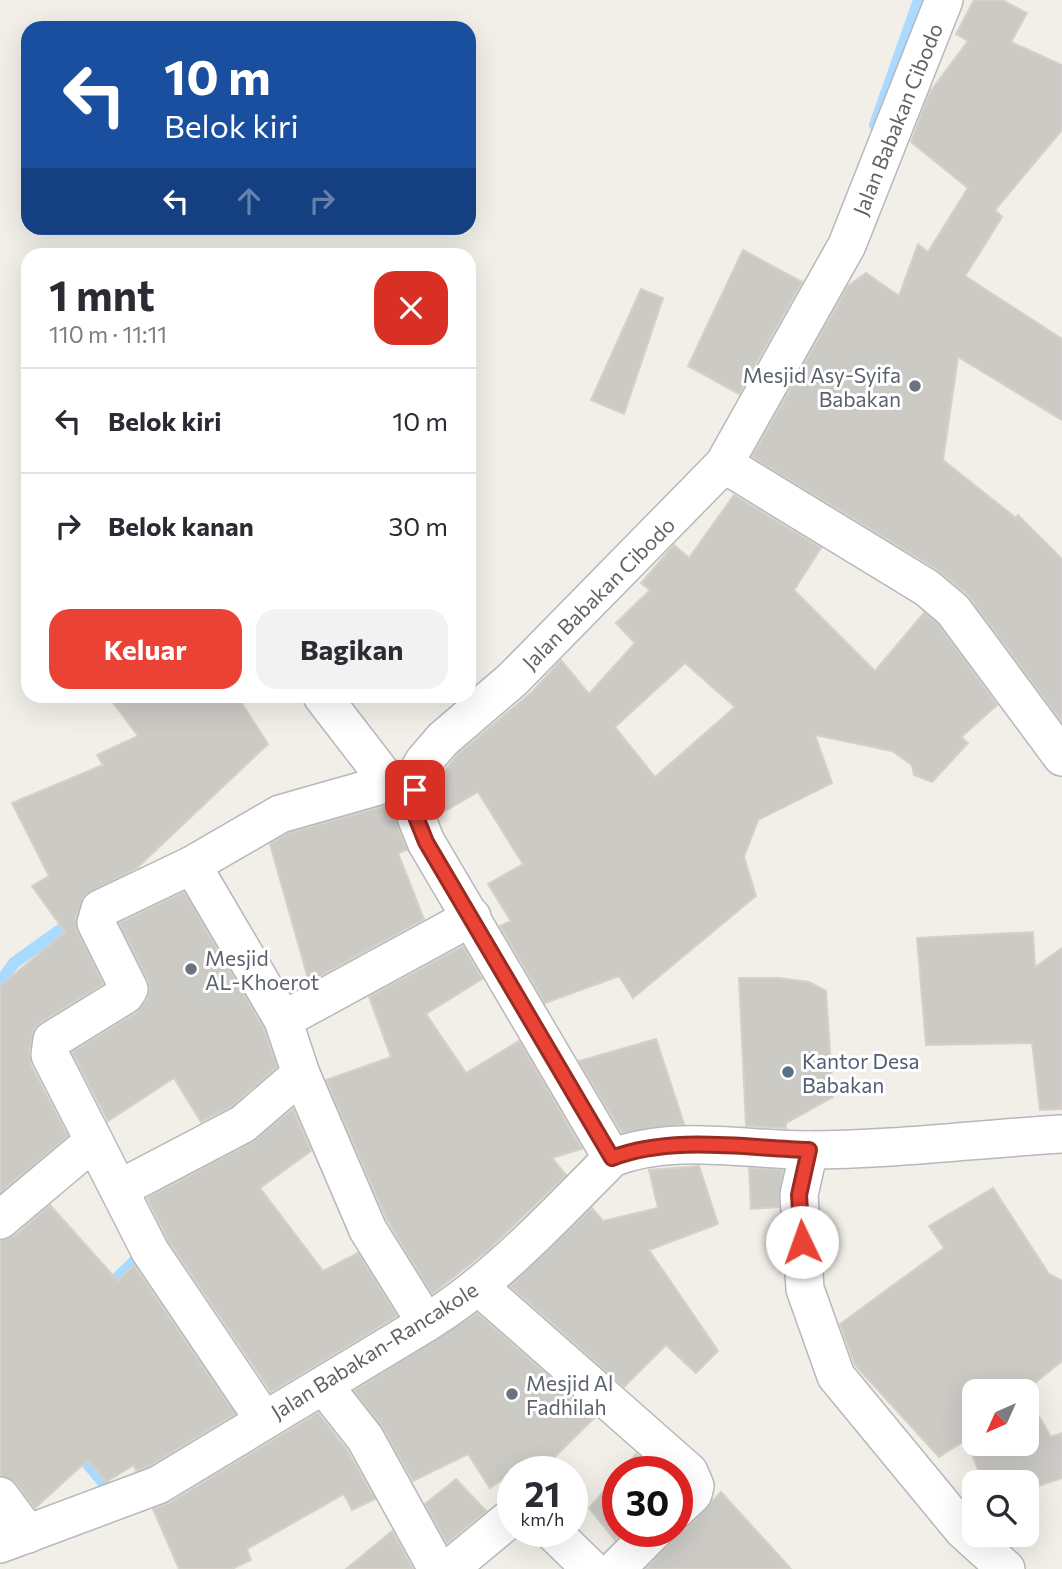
<!DOCTYPE html>
<html lang="id">
<meta charset="utf-8">
<style>
body{margin:0;font-family:Commissioner,sans-serif;background:#f2f2f3;color:#2b2b33;height:100vh;display:flex;flex-direction:column;font-size:26px;white-space:nowrap}
*{box-sizing:border-box;margin:0}
p{font-size:23px;color:#7c7c81}
.icon{flex:none;width:38px;height:38px;fill:none;stroke:currentColor;stroke-width:2;stroke-linecap:round;stroke-linejoin:round}
.map{position:relative;flex:1;overflow:hidden}
.panel{position:absolute;left:21px;top:248px;width:455px;height:455px;display:flex;flex-direction:column;background:#fff;border-radius:21px;box-shadow:0 7px 28px #0002}
.panel>*{flex:none}
.top-card{position:absolute;left:21px;top:21px;width:455px;height:214px;border-radius:21px;box-shadow:0 7px 28px #0002;background:#1a4fa0;color:#fff;overflow:hidden}
.needle{width:46px;rotate:225deg}
.tools{position:absolute;left:962px;top:1379px;display:grid;gap:14px}
.tools a{display:grid;place-items:center;width:77px;height:77px;border-radius:14px;background:#fff;box-shadow:0 7px 28px #0002;font-size:35px}
.speed{position:absolute;left:497px;top:1456px;display:flex;gap:14px;font-size:35px;font-weight:700;text-align:center}
.speed>*{display:grid;place-content:center;width:91px;height:91px;border-radius:50%;background:#fff;box-shadow:0 7px 28px #0002;line-height:1}
.speed small{font-size:18px;font-weight:400}
.speed .limit{border:10px solid #d22;background:#fff;color:#111}
.pin{position:absolute;display:grid;place-items:center;width:60px;height:60px;color:#fff;margin:-30px;border-radius:14px;box-shadow:0 4px 10px #0006}
.me{position:absolute;width:77px;margin:-38px;rotate:357deg;stroke-linejoin:round;filter:drop-shadow(0 0 5px #0008)}
.turn{display:flex;align-items:center;gap:24px;height:147px;padding:0 28px;font-size:32px}
.turn .icon{width:91px;height:91px;stroke-width:2.5}
.turn b{display:block;font-size:49px;line-height:60px}
.lanes{display:flex;align-items:center;height:66px;padding:0 28px;background:#0003;justify-content:center;gap:35px;direction:ltr}
.lanes .off{opacity:.35}
.round{display:grid;place-items:center;flex:none;width:74px;height:74px;border-radius:21px;background:#f2f2f3}
.headline{display:flex;align-items:center;justify-content:space-between;height:119px;padding:0 28px}
h1{font-size:42px;font-weight:700;line-height:52px}
.primary-button{display:flex;gap:14px;margin-top:auto;padding:14px 28px}
.primary-button a{flex:1;height:80px;border-radius:21px;background:#ea4335;color:#fff;font-size:28px;font-weight:700;line-height:80px;text-align:center}
.primary-button a+a{background:#f2f2f3;color:#2b2b33}
ul{padding:0;list-style:none}
li{display:flex;align-items:center;gap:21px;height:105px;padding:0 28px;border-top:2px solid #e1e1e2}
li div{flex:1}
li b{display:block;font-size:26px}
li em{font-style:normal}
.map>svg:first-child{display:block}
.lines{fill:none;stroke-linecap:round;stroke-linejoin:round}
.stream{stroke:#aadaff;stroke-width:12}
.building{fill:#cccac5;stroke:#d6d1c6;stroke-width:2;fill-rule:evenodd}
.minor-casing{stroke:#b5b8bc;stroke-width:40}
.minor{stroke:#fff;stroke-width:37}
.route-casing{stroke:#982c22;stroke-width:18}
.route{stroke:#ea4335;stroke-width:12}
.worship-dot{fill:#6b7280;stroke:#fff;stroke-width:2.5}
.service-dot{fill:#5c6f8a;stroke:#fff;stroke-width:2.5}
.labels{text-anchor:middle;dominant-baseline:central;stroke-width:6;stroke-linejoin:round;paint-order:stroke}
.street-label{font-size:21px;fill:#5f6368;stroke:#fff}
.worship-label{font-size:21px;fill:#5b616d;stroke:#fff;text-anchor:start}
.service-label{font-size:21px;fill:#4e5e75;stroke:#fff;text-anchor:start}
</style>
<div class="map">
<svg width="1062" height="1569" viewBox="0 0 1062 1569">
<rect width="100%" height="100%" fill="#f1efe8"/>
<g class="lines">
<g class="stream">
<polyline points="875,125 919,0"/>
<polyline points="0,982 14,963 91,908"/>
<polyline points="104,1291 146,1250"/>
<polyline points="76,1450 112,1493 106,1495"/>
</g>
</g>
<g class="building">
<polygon points="974,0 1002,0 1027,13 1011,42 1062,65 1062,130 995,210 1002,217 965,276 1062,339 1062,420 958,357 943,460 1016,518 1018,515 1062,559 1062,722 967,594 938,570 752,457 848,286 866,273 899,296 918,244 928,252 968,188 911,142 930,92 968,41 956,34"/>
<polygon points="743,250 802,282 739,394 688,366"/>
<polygon points="641,289 663,298 624,414 591,400"/>
<path d="M734,495L821,548L794,590L875,671L924,613L938,624L997,705L961,737L968,743L932,782L914,775L912,765L892,751L815,735L832,783L758,820L744,857L756,896L633,998L619,976L545,1003L500,926L511,921L488,884L523,864L478,792L438,815V779L458,754L533,691L561,660L589,694L635,643L616,623L650,590L641,583L674,545L689,558ZM685,663L735,707L655,777L615,727Z"/>
<polygon points="108,696 237,696 268,744 137,868 84,896 76,917 77,931 103,984 41,1022 34,1029 29,1052 31,1065 68,1136 0,1193 0,986 65,932 32,886 49,876 12,803 103,765 97,755 138,736"/>
<polygon points="389,805 394,806 396,824 407,850 398,853 424,919 309,982 270,844 288,833"/>
<polygon points="184,892 264,1029 277,1067 231,1107 201,1122 174,1078 108,1121 72,1052 136,1013 147,1000 150,990 148,980 119,923"/>
<polygon points="1033,932 1035,967 1062,948 1062,1109 1040,1110 1032,1043 926,1045 917,938"/>
<polygon points="463,946 482,979 426,1014 466,1073 519,1041 582,1149 552,1158 566,1175 487,1251 432,1294 387,1220 326,1080 391,1057 369,997"/>
<polygon points="739,978 779,978 809,982 826,991 833,1097 786,1123 786,1128 746,1126"/>
<polygon points="656,1039 684,1124 622,1133 579,1061"/>
<polygon points="293,1109 311,1151 260,1188 323,1271 358,1253 397,1316 271,1392 168,1240 147,1198 253,1142"/>
<polygon points="699,1166 718,1224 649,1250 718,1351 696,1373 666,1345 624,1387 510,1286 592,1208 603,1221 658,1208 649,1170"/>
<polygon points="749,1168 783,1170 779,1207 751,1209"/>
<polygon points="993,1188 1049,1274 1062,1281 1062,1361 1025,1391 975,1391 975,1444 1027,1444 1027,1396 1051,1437 1062,1433 1062,1478 1027,1490 1027,1482 983,1482 966,1440 939,1457 855,1365 840,1324 944,1248 929,1226"/>
<polygon points="50,1205 118,1281 134,1265 235,1414 149,1466 136,1471 134,1465 106,1482 88,1460 35,1508 16,1483 0,1475 0,1240 14,1236"/>
<polygon points="477,1313 595,1417 540,1472 513,1472 490,1488 468,1454 413,1481 383,1428 354,1391"/>
<polygon points="318,1413 347,1450 375,1499 352,1510 344,1494 247,1549 251,1560 232,1569 179,1569 153,1509 169,1503"/>
<polygon points="636,1454 657,1472 621,1472"/>
<polygon points="618,1475 618,1531 624,1531 615,1540 589,1508"/>
<polygon points="456,1479 486,1511 447,1543 425,1504"/>
<polygon points="721,1492 791,1569 646,1569 669,1545 674,1531 691,1524"/>
<polygon points="392,1531 413,1569 346,1569"/>
</g>
<g class="lines">
<defs>
<g id="minor">
<polyline points="724,464 927,588 953,610 1062,757"/>
<polyline points="322,696 389,783"/>
<polyline points="192,865 280,814 389,783 415,790"/>
<polyline points="283,1020 472,917"/>
<polyline points="301,1074 368,1230 426,1323"/>
<polyline points="94,1141 50,1055 52,1040 125,995 129,989 96,923 100,909 192,865 283,1020 301,1074 243,1124 119,1189"/>
<polyline points="809,1150 799,1195 805,1289 836,1376 963,1530 1006,1569"/>
<polyline points="612,1158 426,842 416,817 415,803 417,773 424,761 443,739 513,679 724,464 847,245 944,0"/>
<polyline points="0,1220 94,1141 150,1251 264,1420"/>
<polyline points="478,1286 689,1472 695,1486 693,1494 677,1509"/>
<polyline points="324,1386 365,1438 435,1565 441,1569"/>
<polyline points="0,1496 28,1534"/>
<polyline points="552,1531 591,1569"/>
<path d="M0,1544L158,1485L426,1323C497,1279 553,1217 612,1158C673,1134 743,1150 807,1150C892,1150 978,1139 1062,1134"/>
<polyline points="449,1569 513,1516"/>
<polyline points="616,1569 654,1531"/>
</g>
</defs>
<use href="#minor" class="minor-casing"/>
<use href="#minor" class="minor"/>
</g>
<g class="lines">
<defs>
<path id="route" d="M415,790L416,817L426,842L612,1158C672,1135 745,1148 809,1150L799,1195L802,1242"/>
</defs>
<use href="#route" class="route-casing"/>
<use href="#route" class="route"/>
</g>
<g class="worship-dot">
<circle cx="915" cy="386" r="7"/>
<circle cx="191" cy="969" r="7"/>
<circle cx="512" cy="1394" r="7"/>
</g>
<circle class="service-dot" cx="788" cy="1072" r="7"/>
<g class="labels">
<g class="street-label">
<text transform="translate(897 119) rotate(-68)">Jalan Babakan Cibodo</text>
<text transform="translate(598 593) rotate(-45)">Jalan Babakan Cibodo</text>
<text transform="translate(374 1350) rotate(-32)">Jalan Babakan-Rancakole</text>
</g>
<g class="worship-label">
<text x="901" y="374" text-anchor="end">Mesjid Asy-Syifa<tspan x="901" dy="24">Babakan</tspan></text>
<text x="205" y="957">Mesjid<tspan x="205" dy="24">AL-Khoerot</tspan></text>
<text x="526" y="1382">Mesjid Al<tspan x="526" dy="24">Fadhilah</tspan></text>
</g>
<g class="service-label">
<text x="802" y="1060">Kantor Desa<tspan x="802" dy="24">Babakan</tspan></text>
</g>
</g>
</svg>
<div class="tools">
<a><svg class="needle" viewBox="-14 -14 28 28"><path d="M0-13l5 13h-10z" fill="#e53935"/><path d="M0 13l5-13h-10z" fill="#7c7c81"/></svg></a>
<a><svg class="icon" aria-label="search" viewBox="0 0 24 24"><circle cx="10" cy="10" r="6"/><path d="M15 15l6 6"/></svg></a>
</div>
<div class="speed"><div>21<small>km/h</small></div><div class="limit">30</div></div>
<div class="pin" style="left:415px;top:790px;background:#d93025"><svg class="icon" aria-label="arrive" viewBox="0 0 24 24"><path d="M6 21V4h12l-3 4 3 4H6"/></svg></div>
<svg class="me" style="left:802px;top:1242px" viewBox="-20 -20 40 40"><circle r="19" fill="#fff"/><path d="M0-13L10 11 0 6-10 11z" fill="#ea4335"/></svg>
<div class="top-card">
<div class="turn"><svg class="icon" aria-label="left" viewBox="0 0 24 24"><path d="M17 20v-9H6M10 6l-5 5 5 5"/></svg><div><b>10 m</b>Belok kiri</div></div>
<div class="lanes"><svg class="icon" aria-label="left" viewBox="0 0 24 24"><path d="M17 20v-9H6M10 6l-5 5 5 5"/></svg><svg class="icon off" aria-label="ahead" viewBox="0 0 24 24"><path d="M12 20V5M6 11l6-6 6 6"/></svg><svg class="icon off" aria-label="right" viewBox="0 0 24 24"><path d="M7 20v-9h11M14 6l5 5-5 5"/></svg></div>
</div>
<section class="panel">
<div class="headline"><div><h1>1 mnt</h1><p>110 m · 11:11</p></div><a class="round" style="background:#d93025;color:#fff"><svg class="icon" aria-label="close" viewBox="0 0 24 24"><path d="M6 6l12 12M18 6L6 18"/></svg></a></div>
<ul>
<li><svg class="icon" aria-label="left" viewBox="0 0 24 24"><path d="M17 20v-9H6M10 6l-5 5 5 5"/></svg><div><b>Belok kiri</b></div><em>10 m</em></li>
<li><svg class="icon" aria-label="right" viewBox="0 0 24 24"><path d="M7 20v-9h11M14 6l5 5-5 5"/></svg><div><b>Belok kanan</b></div><em>30 m</em></li>
</ul>
<div class="primary-button"><a>Keluar</a><a>Bagikan</a></div>
</section>
</div>
